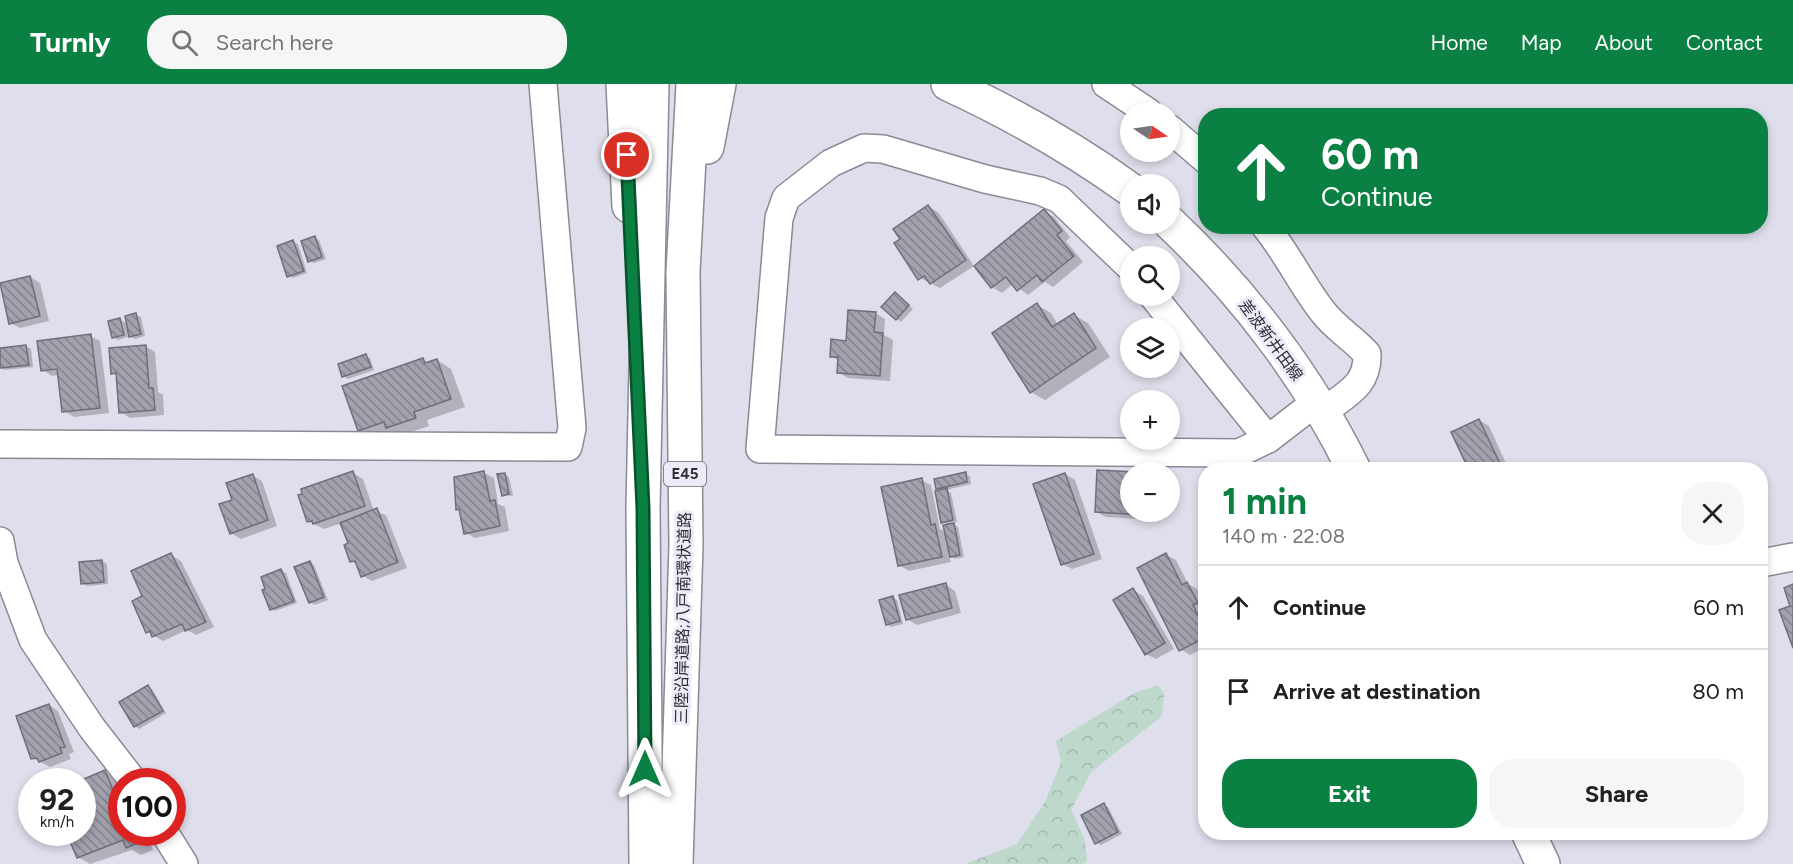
<!DOCTYPE html>
<meta charset="utf-8">
<style>
body{margin:0;font-family:Figtree,"Noto Sans JP",sans-serif;background:#f6f6f6;color:#202124;height:100vh;display:flex;flex-direction:column;font-size:22px;white-space:nowrap}
*{box-sizing:border-box;margin:0}
p{font-size:20px;color:#757577}
.icon{flex:none;width:33px;height:33px;fill:none;stroke:currentColor;stroke-width:2;stroke-linecap:round;stroke-linejoin:round}
.map{position:relative;flex:1;overflow:hidden}
.drawer{position:absolute;left:1198px;top:378px;width:570px;height:378px;display:flex;flex-direction:column;background:#fff;border-radius:24px;box-shadow:0 3px 9px #0003}
.drawer>*{flex:none}
.guide{position:absolute;left:1198px;top:24px;width:570px;height:126px;border-radius:24px;box-shadow:0 3px 9px #0003;background:#0b8043;color:#fff;overflow:hidden}
.needle{width:39px;rotate:103deg}
.controls{position:absolute;left:1120px;top:18px;display:grid;gap:12px}
.controls a{display:grid;place-items:center;width:60px;height:60px;border-radius:50%;background:#fff;box-shadow:0 3px 9px #0003;font-size:30px}
.speed{position:absolute;left:18px;top:684px;display:flex;gap:12px;font-size:30px;font-weight:700;text-align:center}
.speed>*{display:grid;place-content:center;width:78px;height:78px;border-radius:50%;background:#fff;box-shadow:0 3px 9px #0003;line-height:1}
.speed small{font-size:15px;font-weight:400}
.speed .limit{border:9px solid #d22;background:#fff;color:#111}
.pin{position:absolute;display:grid;place-items:center;width:51px;height:51px;color:#fff;margin:-26px;border:3px solid #fff;border-radius:50%;box-shadow:0 2px 6px #0007}
.me{position:absolute;width:66px;margin:-33px;rotate:0deg;stroke-linejoin:round;filter:drop-shadow(0 0 4px #0008)}
.turn{display:flex;align-items:center;gap:21px;height:126px;padding:0 24px;font-size:27px}
.turn .icon{width:78px;height:78px;stroke-width:2.5}
.turn b{display:block;font-size:42px;line-height:51px}
.round{display:grid;place-items:center;flex:none;width:63px;height:63px;border-radius:24px;background:#f6f6f6}
.overview{display:flex;align-items:center;justify-content:space-between;height:102px;padding:0 24px}
h1{font-size:36px;font-weight:700;line-height:45px;color:#0b8043}
.action{display:flex;gap:12px;margin-top:auto;padding:12px 24px}
.action a{flex:1;height:69px;border-radius:24px;background:#0b8043;color:#fff;font-size:24px;font-weight:700;line-height:69px;text-align:center}
.action a+a{background:#f6f6f6;color:#202124}
ul{padding:0;list-style:none}
li{display:flex;align-items:center;gap:18px;height:84px;padding:0 24px;border-top:2px solid #e0e0e0}
li div{flex:1}
li b{display:block;font-size:22px}
li em{font-style:normal}
header{display:flex;align-items:center;gap:36px;box-sizing:border-box;height:84px;padding:0 30px;background:#0b8043;color:#fff}
header strong{font-size:28px}
nav{display:flex;gap:33px;margin-inline-start:auto;font-size:21px}
.search{width:420px;height:54px;background:#f6f6f6;display:flex;align-items:center;gap:15px;box-sizing:border-box;padding:0 21px;border-radius:24px;color:#757577;font-size:22px}
.map>svg:first-child{display:block}
.forest{fill:url(#forest-crowns)}
.shadow{fill:#0003}
.building{fill:url(#building-back-hatch);stroke:#6f6f7b;stroke-width:1.5}
.lines{fill:none;stroke-linecap:round;stroke-linejoin:round}
.street-casing{stroke:#8a8a97;stroke-width:30}
.secondary-casing{stroke:#8a8a97;stroke-width:36}
.highway-casing{stroke:#8a8a97;stroke-width:36}
.street{stroke:#fff;stroke-width:27}
.secondary{stroke:#fff;stroke-width:33}
.highway{stroke:#fff;stroke-width:33}
.route-casing{stroke:#07532c;stroke-width:15}
.route{stroke:#0b8043;stroke-width:10}
.labels{text-anchor:middle;dominant-baseline:central;stroke-width:6;stroke-linejoin:round;paint-order:stroke}
.shield{fill:#ecebf9;stroke:#67676e;stroke-width:1.5}
.shield-label{font-size:15px;font-weight:bold;fill:#2e2e33}
.street-label{font-size:16px;fill:#2e2e33;stroke:#ecebf9}
</style>
<header>
<strong>Turnly</strong>
<div class="search"><svg class="icon" aria-label="search" viewBox="0 0 24 24"><circle cx="10" cy="10" r="6"/><path d="M15 15l6 6"/></svg>Search here</div>
<nav><a>Home</a><a>Map</a><a>About</a><a>Contact</a></nav>
</header>
<div class="map">
<svg width="1793" height="780" viewBox="0 0 1793 780">
<defs>
<pattern id="forest-crowns" width="20" height="18" patternUnits="userSpaceOnUse" patternTransform="scale(1.5)"><rect width="20" height="18" fill="#bed8cb"/><path d="M2 6a3 3 0 1 1 6 0M12 15a3 3 0 1 1 6 0" fill="none" stroke="#a4baaf"/></pattern>
<pattern id="building-back-hatch" width="6" height="6" patternUnits="userSpaceOnUse" patternTransform="scale(1.5)"><rect width="6" height="6" fill="#a2a2af"/><path d="M-1 5l2 2M0 0l6 6M5-1l2 2" fill="none" stroke="#84848f"/></pattern>
</defs>
<rect width="100%" height="100%" fill="#dedeec"/>
<polygon class="forest" points="1158,601 1164,610 1162,632 1091,688 1071,726 1085,756 1087,777 1082,780 965,780 1017,760 1046,716 1061,678 1056,657 1134,609"/>
<g class="shadow">
<polygon points="928,122 938,128 974,182 940,204 920,194 902,155"/>
<polygon points="1044,127 1054,133 1070,153 1066,157 1083,178 1053,203 1045,198 1028,211 1013,200 1002,209 992,203 976,183"/>
<polygon points="315,154 319,156 326,175 314,179 310,177"/>
<polygon points="293,158 298,160 307,189 293,194 289,191"/>
<polygon points="30,193 40,199 49,237 20,244 10,239"/>
<polygon points="900,212 913,225 901,238 897,235"/>
<polygon points="1037,221 1051,229 1058,241 1074,231 1088,239 1110,273 1045,316 1031,308"/>
<polygon points="875,229 885,235 884,251 893,256 890,297 848,294 838,288 839,277 831,272"/>
<polygon points="136,231 141,233 145,252 135,255 127,250 128,253 118,256 113,253 120,236 128,240"/>
<polygon points="90,252 100,257 109,329 74,333 64,327 59,291 52,292 43,286"/>
<polygon points="26,262 31,265 33,283 5,286 0,284 0,265"/>
<polygon points="145,262 155,268 158,308 163,311 164,331 130,334 121,328 118,292 113,289"/>
<polygon points="366,272 370,274 374,286 348,295 343,292"/>
<polygon points="423,276 429,279 437,276 451,285 465,323 427,336 429,342 402,351 395,347 374,355 359,346"/>
<polygon points="1479,336 1489,342 1509,386 1458,386 1468,380"/>
<polygon points="353,389 363,395 374,427 386,431 407,484 372,497 363,492 358,481 351,477 350,460 342,439 324,445 308,437"/>
<polygon points="484,389 494,394 498,420 505,423 509,447 475,454 466,449 461,427 458,425"/>
<polygon points="505,390 509,393 513,412 503,411"/>
<polygon points="965,390 970,392 971,400 946,406 951,409 957,438 951,439 958,443 964,473 955,475 949,472 951,478 909,487 899,481 921,396 931,401 940,445 946,448 949,441 942,438 943,407 937,404"/>
<polygon points="1065,390 1075,396 1102,475 1072,485 1062,480"/>
<polygon points="1131,390 1131,428 1153,428 1153,436 1106,433 1096,428"/>
<polygon points="252,391 262,397 277,442 241,455 231,449 233,417"/>
<polygon points="171,471 181,477 214,543 196,551 187,546 163,557 147,548 144,513"/>
<polygon points="1166,471 1176,476 1188,500 1197,505 1206,524 1202,527 1206,535 1206,563 1190,571 1180,565"/>
<polygon points="102,477 107,480 108,500 87,502 82,499"/>
<polygon points="310,478 314,481 328,516 315,521 310,518"/>
<polygon points="281,487 286,489 297,519 275,527 271,525"/>
<polygon points="946,501 955,507 961,529 917,541 907,535"/>
<polygon points="1133,506 1143,512 1174,565 1156,575 1146,570"/>
<polygon points="893,514 897,516 903,540 891,543 887,540"/>
<polygon points="148,603 152,605 166,629 139,645 135,642"/>
<polygon points="49,621 58,627 74,668 69,670 71,675 50,683 32,674"/>
<polygon points="105,688 119,696 122,703 122,748 146,748 153,766 141,771 132,766 90,780 78,773 73,761 65,756 82,748"/>
<polygon points="1104,721 1108,723 1122,750 1101,761 1096,759"/>
</g>
<g class="building">
<polygon points="928,121 966,176 930,200 924,192 918,196 894,159 900,155 893,145"/>
<polygon points="1044,125 1062,147 1057,151 1074,172 1042,198 1037,191 1017,207 1006,193 991,204 974,182"/>
<polygon points="315,152 322,173 308,178 301,157"/>
<polygon points="293,156 304,187 287,193 277,162"/>
<polygon points="30,192 40,232 9,240 0,199"/>
<polygon points="895,208 909,221 896,236 881,223"/>
<polygon points="1037,219 1052,243 1074,229 1096,264 1030,309 992,249"/>
<polygon points="848,226 876,228 874,248 883,249 880,292 837,289 838,273 830,273 831,255 846,257"/>
<polygon points="136,229 141,250 129,253 125,232"/>
<polygon points="120,234 124,251 112,254 108,237"/>
<polygon points="91,250 100,324 62,328 57,285 41,287 37,257"/>
<polygon points="26,261 29,281 0,284 0,264"/>
<polygon points="146,261 149,304 153,304 155,326 119,329 116,289 111,290 109,264"/>
<polygon points="366,270 371,283 342,293 338,280"/>
<polygon points="423,274 425,279 437,275 451,315 414,328 416,334 386,344 384,338 358,347 342,302"/>
<polygon points="1479,335 1503,386 1455,386 1466,380 1451,348"/>
<polygon points="1097,386 1136,388 1131,388 1131,428 1144,428 1143,431 1095,428"/>
<polygon points="353,387 365,422 313,440 312,437 307,438 298,411 302,410 301,405"/>
<polygon points="484,387 490,417 495,416 500,442 464,450 459,425 456,426 454,393"/>
<polygon points="966,388 967,398 936,405 934,395"/>
<polygon points="505,389 509,410 502,412 497,390"/>
<polygon points="1065,389 1094,470 1061,481 1033,400"/>
<polygon points="253,390 268,436 230,450 219,420 232,416 226,399"/>
<polygon points="922,394 931,441 935,440 942,473 898,482 881,403"/>
<polygon points="947,404 953,436 941,439 935,407"/>
<polygon points="377,424 398,478 361,493 355,477 350,478 344,461 348,459 340,439"/>
<polygon points="954,439 960,471 950,473 943,441"/>
<polygon points="171,469 206,538 185,547 182,540 152,553 150,547 146,549 132,517 142,512 131,487"/>
<polygon points="1166,469 1182,501 1187,498 1198,519 1193,521 1206,547 1206,553 1179,567 1137,484"/>
<polygon points="102,476 104,498 81,500 79,478"/>
<polygon points="310,477 324,513 309,519 294,483"/>
<polygon points="281,485 294,517 270,526 262,506 265,505 261,493"/>
<polygon points="946,499 952,524 906,536 899,511"/>
<polygon points="1793,500 1793,564 1779,526 1790,522 1784,504"/>
<polygon points="1133,504 1165,559 1145,571 1113,516"/>
<polygon points="893,512 900,537 886,541 879,516"/>
<polygon points="148,601 163,627 134,643 119,618"/>
<polygon points="49,620 65,663 60,664 62,669 39,678 37,674 31,675 16,632"/>
<polygon points="105,686 119,721 122,720 122,748 136,748 140,758 126,764 123,756 77,774 69,755 63,757 60,748 82,748 82,698 77,698"/>
<polygon points="1104,719 1118,748 1095,760 1081,731"/>
</g>
<g class="lines">
<defs>
<g id="street">
<polyline points="1106,0 1148,28"/>
<polyline points="1170,45 1206,76"/>
<path d="M1265,142C1287,169 1302,201 1323,228C1336,245 1353,254 1367,270C1368,302 1346,310 1323,328"/>
<polyline points="1131,184 1059,115 1040,107 985,95 883,65 864,64 831,79 786,114 779,134 760,365 1239,369 1268,355 1316,318"/>
<polyline points="1153,212 1268,355"/>
<polyline points="0,360 568,363 572,344 543,0"/>
<polyline points="0,457 4,479 33,556 92,644 134,698"/>
<polyline points="1761,479 1793,473"/>
<polyline points="164,748 184,780"/>
</g>
<g id="secondary">
<path d="M948,0C1013,30 1073,64 1131,106"/>
<path d="M1170,139C1244,209 1309,294 1354,386"/>
<polyline points="1528,748 1543,780"/>
</g>
<g id="highway">
<polyline points="623,0 629,122"/>
<polyline points="707,63 719,0"/>
<polyline points="646,780 643,424 652,0"/>
<polyline points="676,780 686,461 683,188 693,0"/>
</g>
</defs>
<use href="#street" class="street-casing"/>
<use href="#secondary" class="secondary-casing"/>
<use href="#highway" class="highway-casing"/>
<use href="#street" class="street"/>
<use href="#secondary" class="secondary"/>
<use href="#highway" class="highway"/>
</g>
<g class="lines">
<defs>
<polyline id="route" points="627,71 643,424 645,685"/>
</defs>
<use href="#route" class="route-casing"/>
<use href="#route" class="route"/>
</g>
<g class="labels">
<rect class="shield" x="664" y="378" width="42" height="24" rx="4.5"/>
<g class="shield-label">
<text x="685" y="390">E45</text>
</g>
<g class="street-label">
<text transform="translate(1271 256) rotate(54)">差波新井田線</text>
<text transform="translate(683 534) rotate(-89)">三陸沿岸道路;八戸南環状道路</text>
</g>
</g>
</svg>
<div class="controls">
<a><svg class="needle" viewBox="-14 -14 28 28"><path d="M0-13l5 13h-10z" fill="#e53935"/><path d="M0 13l5-13h-10z" fill="#757577"/></svg></a>
<a><svg class="icon" aria-label="sound" viewBox="0 0 24 24"><path d="M4 9h4l5-4v14l-5-4H4zM17 9q2 3 0 6"/></svg></a>
<a><svg class="icon" aria-label="search" viewBox="0 0 24 24"><circle cx="10" cy="10" r="6"/><path d="M15 15l6 6"/></svg></a>
<a><svg class="icon" aria-label="layers" viewBox="0 0 24 24"><path d="M12 4l9 5-9 5-9-5zM3 14l9 5 9-5"/></svg></a>
<a>+</a>
<a>−</a>
</div>
<div class="speed"><div>92<small>km/h</small></div><div class="limit">100</div></div>
<div class="pin" style="left:627px;top:71px;background:#d93025"><svg class="icon" aria-label="arrive" viewBox="0 0 24 24"><path d="M6 21V4h12l-3 4 3 4H6"/></svg></div>
<svg class="me" style="left:645px;top:685px" viewBox="-20 -20 40 40"><path d="M0-17L14 15 0 8-14 15z" fill="#0b8043" stroke="#fff" stroke-width="4"/></svg>
<div class="guide">
<div class="turn"><svg class="icon" aria-label="ahead" viewBox="0 0 24 24"><path d="M12 20V5M6 11l6-6 6 6"/></svg><div><b>60 m</b>Continue</div></div>
</div>
<section class="drawer">
<div class="overview"><div><h1>1 min</h1><p>140 m · 22:08</p></div><a class="round"><svg class="icon" aria-label="close" viewBox="0 0 24 24"><path d="M6 6l12 12M18 6L6 18"/></svg></a></div>
<ul>
<li><svg class="icon" aria-label="ahead" viewBox="0 0 24 24"><path d="M12 20V5M6 11l6-6 6 6"/></svg><div><b>Continue</b></div><em>60 m</em></li>
<li><svg class="icon" aria-label="arrive" viewBox="0 0 24 24"><path d="M6 21V4h12l-3 4 3 4H6"/></svg><div><b>Arrive at destination</b></div><em>80 m</em></li>
</ul>
<div class="action"><a>Exit</a><a>Share</a></div>
</section>
</div>
